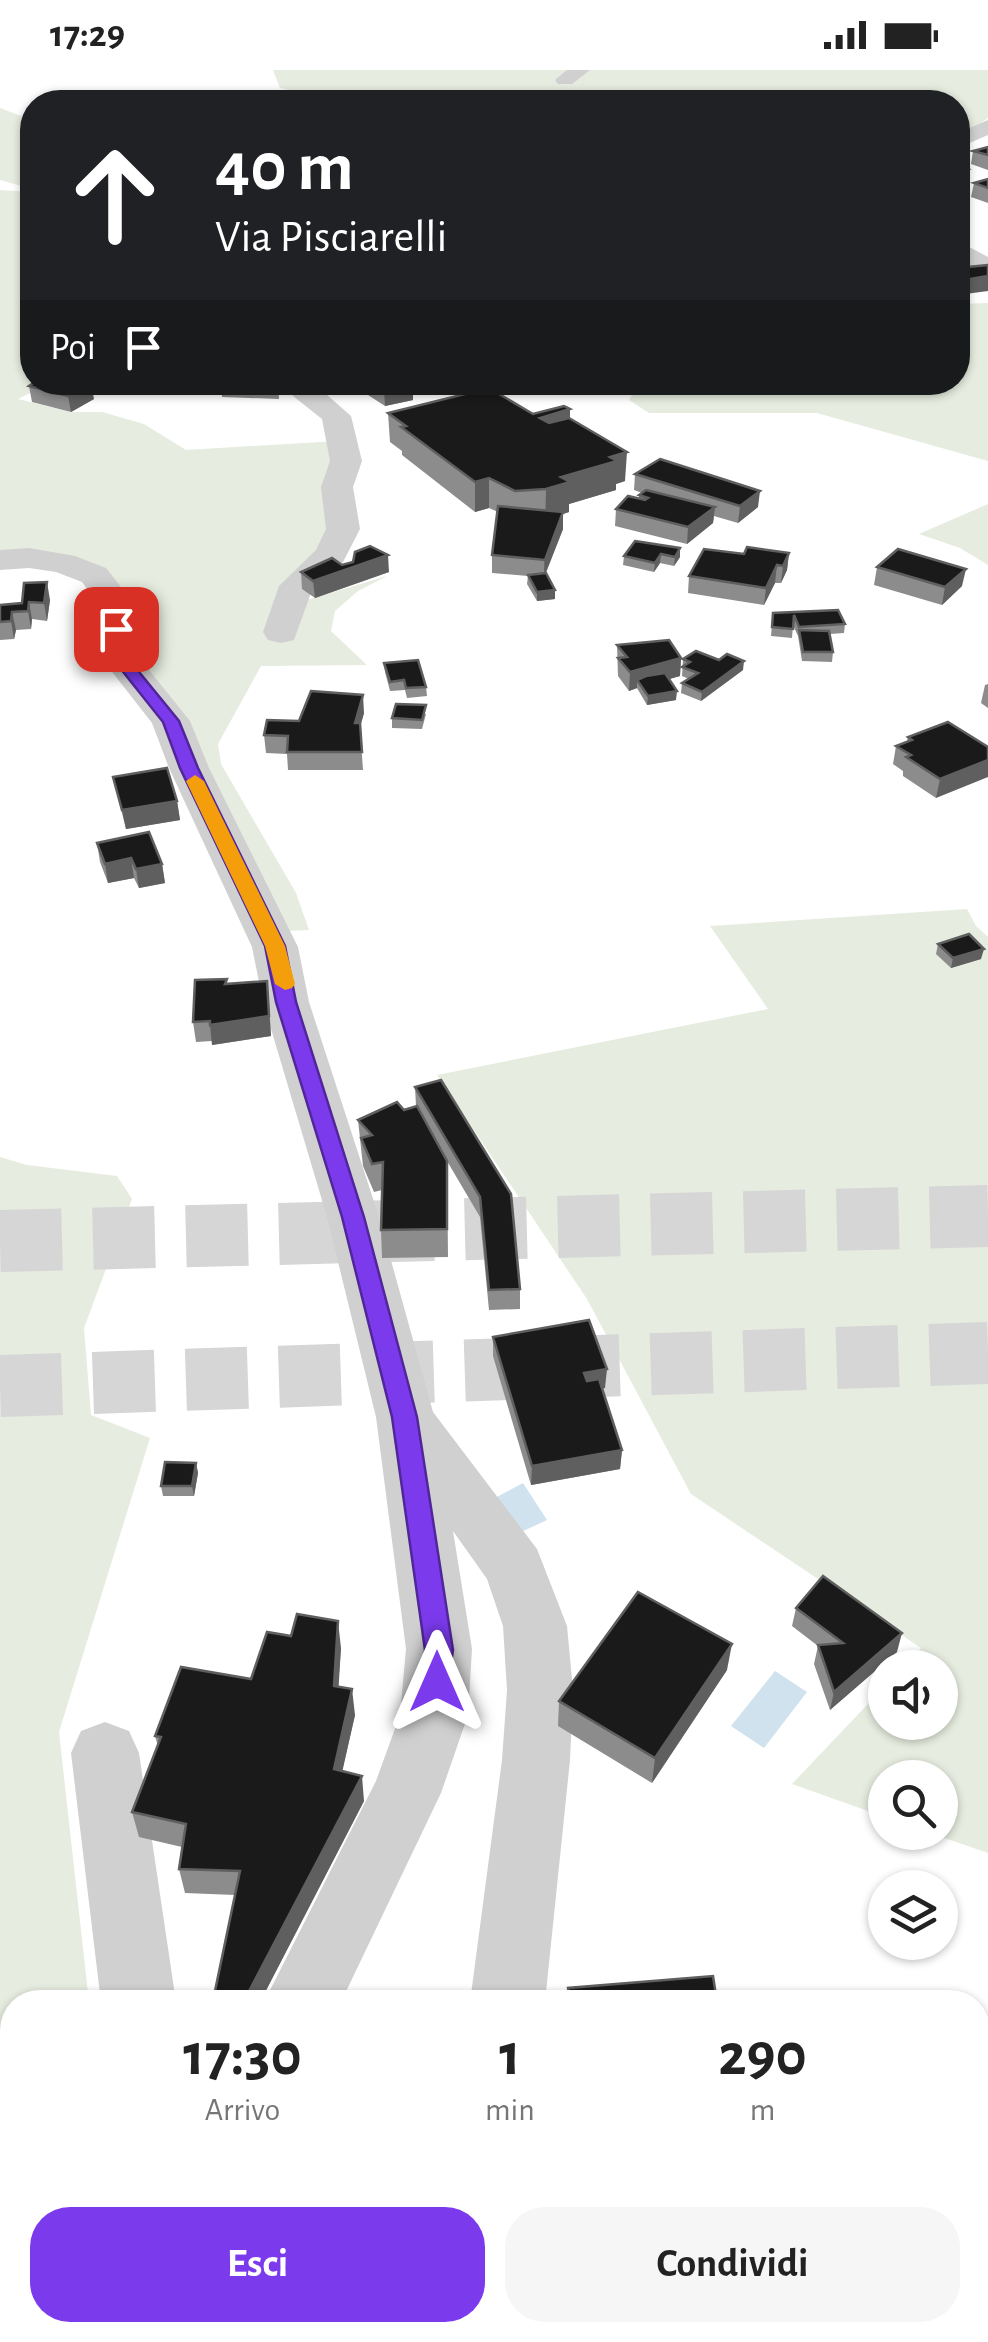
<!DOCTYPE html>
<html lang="it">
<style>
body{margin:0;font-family:"Alegreya Sans",sans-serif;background:#f6f6f6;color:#222;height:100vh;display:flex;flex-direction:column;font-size:38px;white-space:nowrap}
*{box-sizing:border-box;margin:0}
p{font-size:32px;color:#767676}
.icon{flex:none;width:55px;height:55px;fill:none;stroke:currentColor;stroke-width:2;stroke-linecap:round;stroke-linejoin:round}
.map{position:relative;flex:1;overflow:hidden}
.panel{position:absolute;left:0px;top:1920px;width:990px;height:352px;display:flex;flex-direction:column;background:#fff;border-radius:40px 40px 0 0;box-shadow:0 2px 8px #0004}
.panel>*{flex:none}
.guide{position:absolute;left:20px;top:20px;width:950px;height:305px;border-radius:40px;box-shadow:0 2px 8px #0004;background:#202124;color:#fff;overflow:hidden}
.controls{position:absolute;left:868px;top:1580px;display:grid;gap:20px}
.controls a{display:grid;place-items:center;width:90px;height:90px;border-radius:50%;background:#fff;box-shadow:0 2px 8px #0004;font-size:50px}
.pin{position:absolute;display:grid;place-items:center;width:85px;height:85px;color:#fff;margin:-42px;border-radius:20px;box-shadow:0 5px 15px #0006}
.me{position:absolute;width:110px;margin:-55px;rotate:0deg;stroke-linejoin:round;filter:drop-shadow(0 0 8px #0008)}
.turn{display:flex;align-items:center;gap:35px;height:210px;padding:0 30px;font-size:45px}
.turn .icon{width:130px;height:130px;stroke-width:2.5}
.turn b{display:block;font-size:70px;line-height:85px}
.then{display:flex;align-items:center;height:95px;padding:0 30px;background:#0003;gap:20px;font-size:38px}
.eta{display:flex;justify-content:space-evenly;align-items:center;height:170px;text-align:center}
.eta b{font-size:60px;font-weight:700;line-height:70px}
.action{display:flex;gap:20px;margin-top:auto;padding:20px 30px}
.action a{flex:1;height:115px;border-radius:40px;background:#7c3aed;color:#fff;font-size:40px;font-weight:700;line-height:115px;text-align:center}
.action a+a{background:#f6f6f6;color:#222}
.status{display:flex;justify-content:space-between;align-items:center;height:70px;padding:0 50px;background:#fff;direction:ltr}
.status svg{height:28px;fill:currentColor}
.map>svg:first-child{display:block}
.green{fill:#e6ecdf}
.water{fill:#cfe2ee}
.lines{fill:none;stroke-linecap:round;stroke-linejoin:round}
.highway-tunnel{stroke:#d6d6d6;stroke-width:62;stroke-dasharray:62 31;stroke-linecap:butt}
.minor{fill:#d0d0d0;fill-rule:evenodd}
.wall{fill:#8c8c8c}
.shaded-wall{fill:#5f5f5f}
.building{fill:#1a1a1a;stroke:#5f5f5f;stroke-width:2.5}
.route{fill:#7c3aed;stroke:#51269a;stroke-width:2.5}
.slow{fill:#f59e0b}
</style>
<div class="status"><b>17:29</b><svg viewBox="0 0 49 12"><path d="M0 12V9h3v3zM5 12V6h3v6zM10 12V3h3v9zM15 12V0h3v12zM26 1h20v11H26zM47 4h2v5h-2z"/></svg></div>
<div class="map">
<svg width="988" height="2272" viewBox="0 0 988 2272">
<rect width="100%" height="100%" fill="#fff"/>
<g class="green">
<polygon points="273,0 988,0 988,48 958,69 958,32 340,32 280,18"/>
<polygon points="0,38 32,50 32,119 0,110"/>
<polygon points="0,120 32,122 32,312 50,313 18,329 71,342 102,342 144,354 186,380 337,371 324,417 334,455 287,536 387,506 358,521 335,541 331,561 367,595 261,596 218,674 221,694 296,823 309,860 284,861 135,592 115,516 0,486"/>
<polygon points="988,233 988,391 817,343 649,343 629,330 640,313 958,312 958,234"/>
<polygon points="988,434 988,495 960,478 919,464"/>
<polygon points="967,839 976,856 988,867 988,1783 930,1763 940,1762 940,1708 885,1708 885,1747 792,1714 885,1616 885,1652 940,1652 940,1598 903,1597 921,1578 691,1424 587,1229 437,1005 768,939 710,856"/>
<polygon points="0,1087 27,1095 117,1106 132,1129 84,1258 91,1345 150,1368 59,1662 89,1932 12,1932 12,2260 492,2260 493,2272 0,2272"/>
<polygon points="978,2028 988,2029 988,2272 895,2272 892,2260 978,2260"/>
</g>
<g class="water">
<polygon points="523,1413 547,1450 519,1463 495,1428"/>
<polygon points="775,1601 807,1622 764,1678 731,1656"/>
</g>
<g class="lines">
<g class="highway-tunnel">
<polyline points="0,1171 988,1146"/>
<polyline points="0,1316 988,1283"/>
</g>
<g class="minor">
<polygon points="567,0 590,0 572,14 558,14 555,10"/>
<polygon points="988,50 988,65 958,78 958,63"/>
<polygon points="958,171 988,187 988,200 958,205"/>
<polygon points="289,312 318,312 318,317 351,346 362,391 353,417 360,459 343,492 312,520 294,570 281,573 268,570 263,562 279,516 316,480 326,459 321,417 330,391 322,349 293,326"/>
<polygon points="29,478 75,486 106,498 128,526 137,578 145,595 190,651 209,698 298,877 309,932 379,1147 433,1342 537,1479 567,1556 573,1620 570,1690 545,1932 470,1932 502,1690 507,1620 503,1556 487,1509 453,1461 472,1579 468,1645 441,1723 341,1932 264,1932 376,1711 400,1645 406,1579 376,1347 327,1147 263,932 252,877 169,698 152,653 109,598 101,578 93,527 82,512 56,502 29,498 0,500 0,480"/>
<polygon points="105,1652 129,1661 139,1683 176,1932 101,1932 71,1683 81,1661"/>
<polygon points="488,2260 572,2260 574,2272 488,2272"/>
</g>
</g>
<g class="wall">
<polygon points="988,77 988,100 971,94 973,81"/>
<polygon points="988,109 988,133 971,127 974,113"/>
<polygon points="220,312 278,312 279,329 222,327"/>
<polygon points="332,312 412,312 413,330 385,336 368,325"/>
<polygon points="432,312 461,312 461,319 444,323"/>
<polygon points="29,316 94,329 71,342 32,332"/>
<polygon points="570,339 570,349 625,411 616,414 616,420 569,434 569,442 563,444 563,459 546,503 555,520 555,529 537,531 527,514 528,506 492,503 492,485 498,442 489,438 475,442 402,385 402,381 390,372 388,343 533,344"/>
<polygon points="635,404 758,437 738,453 714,446 713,453 687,474 615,456 616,439 639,428 639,425 642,423 634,420"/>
<polygon points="635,471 680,487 674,496 660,493 654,502 623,495 624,486"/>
<polygon points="789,483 787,500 781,513 775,513 764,535 688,523 689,506 744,484"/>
<polygon points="342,495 389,502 315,528 302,519 301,502"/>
<polygon points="877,497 962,516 942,535 874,515"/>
<polygon points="24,513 50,530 47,551 32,549 31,559 16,560 14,569 0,570 0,535 22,533"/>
<polygon points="773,543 845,554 844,563 830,564 833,582 832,592 802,591 798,566 793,555 792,568 771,566"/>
<polygon points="617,575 681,588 680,606 669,609 676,630 647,635 637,618 629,621 618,606"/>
<polygon points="683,589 719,590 743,600 701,631 681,623 682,613 689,609 682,606"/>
<polygon points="384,593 426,617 427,626 407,628 405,620 390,621 385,602"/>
<polygon points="988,614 988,638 981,633 985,615"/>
<polygon points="364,643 360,657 363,700 288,700 287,684 266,683 264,665 299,651"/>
<polygon points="426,644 422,659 392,658 392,648"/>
<polygon points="908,667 988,677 936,728 903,706 903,701 893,694 896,676 907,671"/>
<polygon points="113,707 177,731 180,750 126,759"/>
<polygon points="97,773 162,794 165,813 139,818 134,808 108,813 100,792"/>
<polygon points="938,874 981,889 951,898 936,884"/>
<polygon points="227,909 227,913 269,931 271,966 212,975 212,971 196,972 193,952"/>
<polygon points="441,1010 520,1219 520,1239 489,1240 480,1147 447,1091 448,1187 382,1188 381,1160 382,1120 374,1122 363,1096 358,1050 416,1036 415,1017"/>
<polygon points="493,1267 605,1318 602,1319 622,1380 620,1399 531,1415 493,1286"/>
<polygon points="196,1393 198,1403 194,1426 163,1426 161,1416"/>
<polygon points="796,1538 897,1582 830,1640 814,1594 818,1576 792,1556"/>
<polygon points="341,1578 338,1617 355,1645 342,1701 364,1731 260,1932 219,1932 215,1921 235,1825 185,1823 179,1799 182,1777 139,1767 132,1742 158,1676 155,1666 251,1609"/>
<polygon points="727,1600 652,1713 558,1656 559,1631"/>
</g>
<g class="shaded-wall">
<polygon points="968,99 966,112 958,115 958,102"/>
<polygon points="988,206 988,221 958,225 958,211"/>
<polygon points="444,312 461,312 461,319 444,323"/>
<polygon points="91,313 94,329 71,342 68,326"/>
<polygon points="413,314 413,330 385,336 384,320"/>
<polygon points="570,339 570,368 540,348"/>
<polygon points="627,382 625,411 616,414 616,420 569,434 569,442 563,444 563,459 544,507 546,419 561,407 610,387"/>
<polygon points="489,408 489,438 475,442 475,412"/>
<polygon points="760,421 758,437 738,453 740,436"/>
<polygon points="715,437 713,453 687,474 688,457"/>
<polygon points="680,478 680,487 674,496 675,487"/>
<polygon points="789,483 787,500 781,513 783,496"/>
<polygon points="661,484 660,493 654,502 655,493"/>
<polygon points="388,485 389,502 315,528 313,511"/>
<polygon points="777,495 775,513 764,535 766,518"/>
<polygon points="966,499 962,516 942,535 945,517"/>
<polygon points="47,512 50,530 47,551 44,533"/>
<polygon points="555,520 555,529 537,531 537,522"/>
<polygon points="29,532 32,549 31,559 28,541"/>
<polygon points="12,542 16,560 14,569 11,551"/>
<polygon points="681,588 680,606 642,617 637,610 637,618 629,621 630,602"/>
<polygon points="744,591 743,600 701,631 702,622"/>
<polygon points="677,621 676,630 647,635 648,626"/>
<polygon points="363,625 364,643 356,671 355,653"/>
<polygon points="988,690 988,707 936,728 940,709"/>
<polygon points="177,731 180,750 126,759 122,740"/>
<polygon points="131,788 134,808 108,813 105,794"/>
<polygon points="162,794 165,813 139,818 136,799"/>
<polygon points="984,879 981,889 951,898 953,888"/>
<polygon points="267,911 271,966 212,975 210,955"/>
<polygon points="607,1299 605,1318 583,1322 584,1303"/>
<polygon points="622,1380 620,1399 531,1415 532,1396"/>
<polygon points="196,1393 198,1403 194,1426 192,1416"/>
<polygon points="338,1551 341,1578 337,1642 334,1616"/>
<polygon points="902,1563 897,1582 830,1640 834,1622"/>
<polygon points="732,1574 727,1600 652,1713 655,1688"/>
<polygon points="352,1619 355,1645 337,1725 334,1699"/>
<polygon points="362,1706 364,1731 260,1932 248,1932 247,1925"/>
</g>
<g class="building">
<polygon points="988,77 988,85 973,81"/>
<polygon points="958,95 968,99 958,102"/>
<polygon points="988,109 988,118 974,113"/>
<polygon points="988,195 988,206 958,211 958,198"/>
<polygon points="35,312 88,312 91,313 68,326 29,316"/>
<polygon points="372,312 412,312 413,314 384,320"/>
<polygon points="489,318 533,344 564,336 570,339 540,348 549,353 569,348 627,382 610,387 617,391 561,407 570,412 546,419 515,421 489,408 475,412 401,357 406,356 388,343"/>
<polygon points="660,389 760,421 740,436 635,404"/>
<polygon points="646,420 715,437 688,457 616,439 628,426 645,430 648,428 639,425"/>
<polygon points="498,436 563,442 545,490 492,485"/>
<polygon points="635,471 680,478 675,487 661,484 655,493 624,486"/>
<polygon points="370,476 388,485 313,511 301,502 332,488 342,495 353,492 355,482"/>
<polygon points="747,477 789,483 783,496 777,495 766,518 689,506 704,479 744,484"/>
<polygon points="898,479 966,499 945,517 877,497"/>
<polygon points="546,503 555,520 537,522 528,505"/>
<polygon points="47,512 44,533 29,532 28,541 12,542 11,551 0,552 0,535 22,533 24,513"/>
<polygon points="838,540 845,554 799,557 794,545 793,559 772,557 773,543"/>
<polygon points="799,560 829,561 833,582 803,582"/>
<polygon points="669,570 681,588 630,602 618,588 627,587 617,575"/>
<polygon points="696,581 719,590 727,584 744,591 702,622 682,613 698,603 682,597 690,592 683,589"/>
<polygon points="418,590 426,617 406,618 404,610 390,612 384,593"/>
<polygon points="665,603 677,621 648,626 637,610 646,606"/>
<polygon points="311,621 363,625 355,653 360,653 362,682 287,682 288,666 264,665 267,650 299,651"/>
<polygon points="396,634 426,635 422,650 392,648"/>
<polygon points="948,652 988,677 988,690 940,709 906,687 911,685 896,676 912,670 908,667"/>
<polygon points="167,698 177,731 122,740 113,707"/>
<polygon points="149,762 162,794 136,799 131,788 105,794 97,773"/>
<polygon points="969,864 984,879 953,888 938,874"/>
<polygon points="227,909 225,914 267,911 269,946 210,955 210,951 193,952 195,910"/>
<polygon points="441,1010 511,1124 520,1219 489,1220 480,1127 415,1017"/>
<polygon points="397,1032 404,1040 417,1036 447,1091 447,1159 381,1160 383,1092 372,1094 361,1068 372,1065 358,1050"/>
<polygon points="589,1250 607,1299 584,1303 587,1311 599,1309 622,1380 532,1396 493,1267"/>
<polygon points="165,1392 196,1393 192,1416 161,1416"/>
<polygon points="823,1506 902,1563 834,1622 818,1575 843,1573 796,1538"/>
<polygon points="638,1522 732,1574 655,1688 559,1631"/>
<polygon points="297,1544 338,1551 334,1616 352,1619 334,1699 362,1706 247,1925 215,1921 240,1801 179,1799 186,1754 132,1742 161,1667 155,1666 181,1597 251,1609 267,1562 291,1566"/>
<polygon points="713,1906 717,1932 570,1932 568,1918"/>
</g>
<polygon class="route" points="116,554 123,559 135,597 179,651 198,698 285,876 296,932 364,1147 417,1347 453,1580 447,1621 437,1625 427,1621 422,1612 425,1580 392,1347 342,1147 276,932 265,876 180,698 163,652 120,598 108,559"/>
<polygon class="slow" points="195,705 204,711 285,876 295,914 292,918 285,920 275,914 265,876 186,711"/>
</svg>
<div class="controls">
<a><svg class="icon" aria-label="sound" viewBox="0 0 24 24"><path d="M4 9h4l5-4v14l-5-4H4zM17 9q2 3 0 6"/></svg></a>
<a><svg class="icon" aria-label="search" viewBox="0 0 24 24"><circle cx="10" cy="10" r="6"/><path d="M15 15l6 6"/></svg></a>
<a><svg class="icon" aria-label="layers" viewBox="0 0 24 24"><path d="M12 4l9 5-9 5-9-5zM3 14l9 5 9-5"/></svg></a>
</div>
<div class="pin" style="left:116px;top:559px;background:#d93025"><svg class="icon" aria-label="arrive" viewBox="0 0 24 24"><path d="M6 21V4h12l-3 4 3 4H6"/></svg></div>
<svg class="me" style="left:437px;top:1612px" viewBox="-20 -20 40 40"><path d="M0-17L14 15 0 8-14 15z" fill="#7c3aed" stroke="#fff" stroke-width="4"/></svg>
<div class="guide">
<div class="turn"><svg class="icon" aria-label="ahead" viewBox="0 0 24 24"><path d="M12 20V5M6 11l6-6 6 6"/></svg><div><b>40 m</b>Via Pisciarelli</div></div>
<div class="then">Poi<svg class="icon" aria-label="arrive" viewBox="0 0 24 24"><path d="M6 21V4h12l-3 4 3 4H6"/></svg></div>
</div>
<section class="panel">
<div class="eta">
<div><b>17:30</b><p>Arrivo</p></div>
<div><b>1</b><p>min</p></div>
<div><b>290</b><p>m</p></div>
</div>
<div class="action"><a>Esci</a><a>Condividi</a></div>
</section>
</div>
